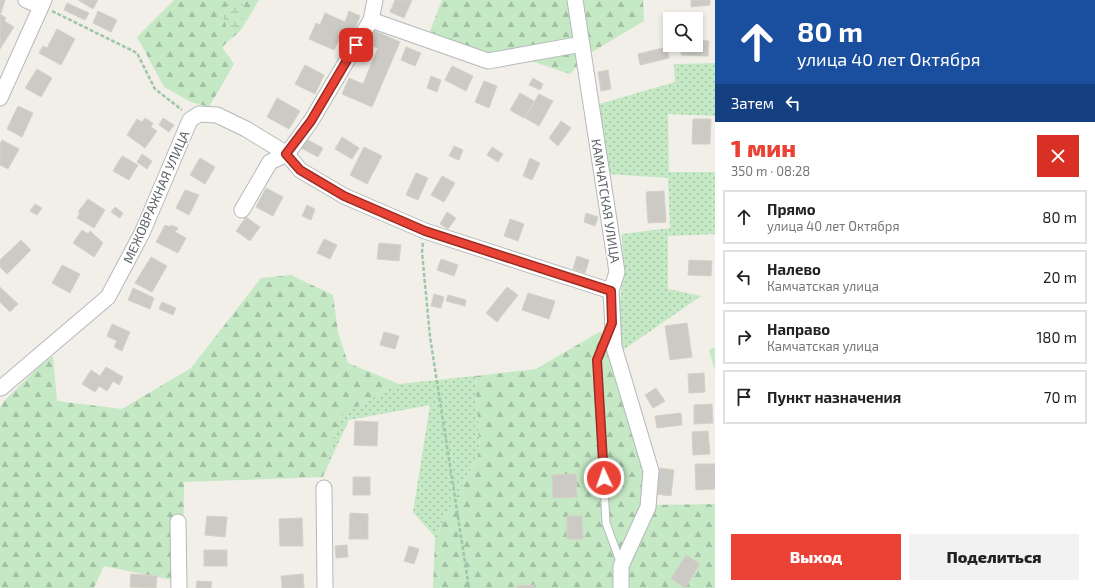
<!DOCTYPE html>
<html lang="ru">
<meta charset="utf-8">
<style>
body{margin:0;font-family:"Exo 2",sans-serif;background:#f2f2f2;color:#222;height:100vh;display:flex;flex-direction:column;font-size:15px;white-space:nowrap}
*{box-sizing:border-box;margin:0}
p{font-size:13px;color:#767676}
.icon{flex:none;width:22px;height:22px;fill:none;stroke:currentColor;stroke-width:2;stroke-linecap:round;stroke-linejoin:round}
.map{position:relative;flex:1;overflow:hidden}
.sheet{display:flex;flex-direction:column;background:#fff;width:380px}
.sheet>*{flex:none}
.hud{background:#1a4fa0;color:#fff;overflow:hidden}
.fabs{position:absolute;left:663px;top:12px;display:grid;gap:8px}
.fabs a{display:grid;place-items:center;width:40px;height:40px;border-radius:0px;background:#fff;box-shadow:0 2px 6px #0003;font-size:20px}
.pin{position:absolute;display:grid;place-items:center;width:34px;height:34px;color:#fff;margin:-17px;border-radius:8px;box-shadow:0 2px 6px #0006}
.me{position:absolute;width:44px;margin:-22px;rotate:357deg;stroke-linejoin:round;filter:drop-shadow(0 0 3px #0008)}
.turn{display:flex;align-items:center;gap:14px;height:84px;padding:0 16px;font-size:18px}
.turn .icon{width:52px;height:52px;stroke-width:2.5}
.turn b{display:block;font-size:28px;line-height:34px}
.then{display:flex;align-items:center;height:38px;padding:0 16px;background:#0003;gap:8px;font-size:15px}
.round{display:grid;place-items:center;flex:none;width:42px;height:42px;border-radius:0px;background:#f2f2f2}
.headline{display:flex;align-items:center;justify-content:space-between;height:68px;padding:0 16px}
h1{font-size:24px;font-weight:800;line-height:30px;color:#ea4335}
.action{display:flex;gap:8px;margin-top:auto;padding:8px 16px}
.action a{flex:1;height:46px;border-radius:0px;background:#ea4335;color:#fff;font-size:16px;font-weight:800;line-height:46px;text-align:center}
.action a+a{background:#f2f2f2;color:#222}
ul{padding:0;list-style:none}
li{display:flex;align-items:center;gap:12px;height:54px;margin:0 8px 6px;padding:0 8px;border:2px solid #e0e0e0;border-radius:0px}
li div{flex:1}
li b{display:block;font-size:15px}
li em{font-style:normal}
main{display:flex;flex:1;min-height:0}
.map>svg:first-child{display:block}
.grass{fill:url(#grass-dots)}
.forest{fill:url(#forest-firs)}
.wetland{fill:url(#wetland-marsh)}
.building{fill:#cccac5;stroke:#d6d1c6}
.lines{fill:none;stroke-linecap:round;stroke-linejoin:round}
.lane-casing{stroke:#b5b8bc;stroke-width:9}
.street-casing{stroke:#b5b8bc;stroke-width:17}
.path{stroke:#9cc7a9;stroke-width:2.5;stroke-dasharray:4 2;stroke-linecap:butt}
.lane{stroke:#fff;stroke-width:7}
.street{stroke:#fff;stroke-width:15}
.route-casing{stroke:#982c22;stroke-width:10}
.route{stroke:#ea4335;stroke-width:7}
.labels{text-anchor:middle;dominant-baseline:central;stroke-width:3;stroke-linejoin:round;paint-order:stroke}
.street-label{font-size:13px;fill:#5f6368;stroke:#fff}
</style>
<main>
<div class="map">
<svg width="715" height="588" viewBox="0 0 715 588">
<defs>
<pattern id="grass-dots" width="8" height="8" patternUnits="userSpaceOnUse"><rect width="8" height="8" fill="#c5e8c5"/><path d="M2 2h.1M6 6h.1" fill="none" stroke="#a3c0a4" stroke-width="1.8" stroke-linecap="round"/></pattern>
<pattern id="forest-firs" width="22" height="20" patternUnits="userSpaceOnUse"><rect width="22" height="20" fill="#c5e8c5"/><path d="M5 1l3.5 6h-7zM16 11l3.5 6h-7z" fill="#a3c0a4"/></pattern>
<pattern id="wetland-marsh" width="20" height="14" patternUnits="userSpaceOnUse"><rect width="20" height="14" fill="#c5e8c5"/><path d="M1 5h8M5 5V1M11 12h8M15 12V8" fill="none" stroke="#a3c0a4"/></pattern>
</defs>
<rect width="100%" height="100%" fill="#f1efe8"/>
<g class="grass">
<polygon points="715,63 715,116 668,114 669,172 715,172 715,234 668,236 668,289 701,296 620,352 618,321 623,272 622,234 670,228 668,178 609,174 596,105 675,82 674,64"/>
<polygon points="475,376 480,452 435,537 413,512 430,405 349,420 323,476 340,415 399,384"/>
</g>
<g class="forest">
<polygon points="174,0 259,0 241,30 222,47 234,64 209,107 191,102 164,87 137,37"/>
<polygon points="442,0 643,0 644,21 587,55 570,74 525,59 486,53 429,34"/>
<polygon points="291,275 333,295 338,332 348,363 399,384 340,415 323,477 184,482 183,588 172,580 104,566 94,588 0,588 0,408 4,401 41,365 53,356 57,401 122,409 191,368 261,278"/>
<polygon points="601,331 639,446 652,505 715,504 715,588 433,588 435,537 480,452 475,376 536,369"/>
<polygon points="715,347 715,371 709,350"/>
</g>
<polygon class="wetland" points="230,0 243,0 243,17 236,34 227,30 223,16"/>
<g class="building">
<polygon points="0,0 5,0 1,13 0,13"/>
<polygon points="78,0 98,0 93,9"/>
<polygon points="395,0 412,0 404,18 390,12"/>
<polygon points="691,0 710,0 710,5 691,7"/>
<polygon points="67,3 89,13 85,20 64,10"/>
<polygon points="98,11 117,20 111,32 93,23"/>
<polygon points="349,11 360,16 351,39 341,35 334,50 309,39 316,23 320,25 325,13 345,22"/>
<polygon points="0,14 6,18 4,21 14,27 0,49"/>
<polygon points="57,29 75,39 61,65 39,53 43,46 47,48"/>
<polygon points="373,30 400,42 372,107 342,94 349,78 363,84 378,48 367,44"/>
<polygon points="696,40 709,41 708,56 681,55 682,45 696,45"/>
<polygon points="406,47 421,53 415,66 401,60"/>
<polygon points="667,47 669,58 640,65 638,54"/>
<polygon points="305,65 324,75 315,94 295,84"/>
<polygon points="452,66 473,76 466,91 445,80"/>
<polygon points="37,69 52,78 41,97 25,88"/>
<polygon points="608,70 611,89 601,91 598,72"/>
<polygon points="431,76 441,80 437,92 427,88"/>
<polygon points="533,78 543,84 540,90 529,85"/>
<polygon points="484,81 497,86 489,108 475,102"/>
<polygon points="520,93 534,101 524,118 510,110"/>
<polygon points="539,94 553,101 539,126 525,118"/>
<polygon points="277,98 300,111 289,129 267,117"/>
<polygon points="18,106 33,113 22,137 7,129"/>
<polygon points="145,118 153,123 151,127 157,131 145,148 127,135 137,119 142,122"/>
<polygon points="163,118 174,125 169,132 159,125"/>
<polygon points="693,119 711,119 710,144 692,144"/>
<polygon points="561,121 571,128 558,146 549,138"/>
<polygon points="342,137 359,148 352,159 335,149"/>
<polygon points="306,139 323,148 318,157 301,148"/>
<polygon points="2,140 19,149 8,169 0,165 0,144"/>
<polygon points="454,146 463,150 459,160 449,156"/>
<polygon points="364,147 382,156 367,184 350,175"/>
<polygon points="492,147 503,154 498,162 487,155"/>
<polygon points="142,154 152,161 147,169 137,162"/>
<polygon points="122,156 138,165 129,180 113,171"/>
<polygon points="200,158 215,167 205,184 190,175"/>
<polygon points="530,158 540,163 532,180 523,176"/>
<polygon points="416,173 428,178 418,200 406,195"/>
<polygon points="442,176 455,183 444,202 431,195"/>
<polygon points="266,188 283,197 273,216 256,207"/>
<polygon points="185,190 199,195 189,215 176,208"/>
<polygon points="664,191 666,222 648,223 646,192"/>
<polygon points="88,199 105,210 94,228 77,218 80,213 78,212"/>
<polygon points="35,204 42,208 37,215 30,211"/>
<polygon points="307,205 315,209 311,220 302,216"/>
<polygon points="115,207 123,213 120,218 111,212"/>
<polygon points="447,212 456,218 448,229 440,224"/>
<polygon points="586,213 598,217 595,226 584,222"/>
<polygon points="246,217 260,227 250,241 236,231"/>
<polygon points="510,219 524,224 518,241 504,236"/>
<polygon points="165,225 170,227 171,225 178,228 175,232 186,238 178,253 156,242"/>
<polygon points="82,230 88,234 90,231 103,243 94,257 73,243"/>
<polygon points="324,239 337,245 330,259 317,253"/>
<polygon points="21,240 31,250 7,274 0,267 0,260"/>
<polygon points="379,243 401,245 399,261 377,259"/>
<polygon points="577,256 589,260 585,273 573,269"/>
<polygon points="151,257 167,266 152,292 135,283"/>
<polygon points="441,259 458,265 454,276 437,270"/>
<polygon points="689,260 712,261 711,276 688,275"/>
<polygon points="62,265 80,274 70,293 52,283"/>
<polygon points="0,287 18,304 10,312 0,302"/>
<polygon points="507,287 518,295 497,322 486,313"/>
<polygon points="133,288 154,298 150,309 128,300"/>
<polygon points="528,293 555,301 549,319 522,310"/>
<polygon points="434,294 444,297 441,308 431,306"/>
<polygon points="448,295 466,300 465,306 446,301"/>
<polygon points="162,302 176,308 173,315 159,309"/>
<polygon points="687,323 692,357 670,360 665,326"/>
<polygon points="112,324 130,332 122,351 114,347 117,341 107,336"/>
<polygon points="384,332 399,336 395,349 380,345"/>
<polygon points="106,367 123,377 119,385 113,381 107,391 99,386 95,392 82,384 91,370 100,376"/>
<polygon points="704,373 705,392 689,393 688,374"/>
<polygon points="656,388 665,401 653,408 645,395"/>
<polygon points="712,404 713,423 694,424 694,405"/>
<polygon points="681,413 682,425 657,428 655,416"/>
<polygon points="355,421 378,422 377,446 354,445"/>
<polygon points="708,431 710,454 693,455 692,432"/>
<polygon points="695,464 715,464 715,489 696,490"/>
<polygon points="660,468 674,470 671,496 656,494"/>
<polygon points="576,474 577,497 553,498 552,475"/>
<rect x="353" y="477" width="17" height="18"/>
<polygon points="350,513 368,514 368,539 349,539"/>
<polygon points="207,516 227,517 225,537 205,535"/>
<polygon points="567,516 582,516 583,539 567,539"/>
<polygon points="302,518 303,546 280,546 279,519"/>
<polygon points="347,545 348,557 336,558 335,546"/>
<polygon points="409,546 419,549 414,564 404,561"/>
<rect x="204" y="550" width="23" height="16"/>
<polygon points="686,555 700,564 685,588 671,579"/>
<polygon points="131,574 157,576 156,588 130,587"/>
<polygon points="303,574 304,588 282,588 281,576"/>
<polygon points="197,581 212,582 211,588 196,588"/>
<polygon points="534,585 534,588 517,588 517,586"/>
</g>
<g class="lines">
<defs>
<polyline id="lane" points="610,330 597,360 606,523 621,564"/>
<g id="street">
<polyline points="26,0 41,6"/>
<polyline points="575,0 617,272 611,291 614,347 651,471 648,507 621,566 621,588"/>
<polyline points="371,20 488,61 582,44"/>
<polyline points="0,98 44,0"/>
<polyline points="242,210 270,162 287,154 311,121 371,20 375,0"/>
<polyline points="1,388 108,297 142,233 190,120 199,114 217,115 246,129 287,154 300,170 344,196 425,231 611,291"/>
<polyline points="324,488 325,588"/>
<polyline points="178,522 179,588"/>
</g>
</defs>
<use href="#lane" class="lane-casing"/>
<use href="#street" class="street-casing"/>
<g class="path">
<polyline points="52,11 137,53 155,89 182,110"/>
<polyline points="423,243 422,252 430,337 469,588"/>
</g>
<use href="#lane" class="lane"/>
<use href="#street" class="street"/>
</g>
<g class="lines">
<defs>
<polyline id="route" points="356,45 311,121 286,154 300,170 344,196 425,231 611,291 612,323 597,360 604,478"/>
</defs>
<use href="#route" class="route-casing"/>
<use href="#route" class="route"/>
</g>
<g class="labels">
<g class="street-label">
<text transform="translate(156 197) rotate(-66)">МЕЖОВРАЖНАЯ УЛИЦА</text>
<text transform="translate(606 201) rotate(81)">КАМЧАТСКАЯ УЛИЦА</text>
</g>
</g>
</svg>
<div class="fabs">
<a><svg class="icon" aria-label="search" viewBox="0 0 24 24"><circle cx="10" cy="10" r="6"/><path d="M15 15l6 6"/></svg></a>
</div>
<div class="pin" style="left:356px;top:45px;background:#d93025"><svg class="icon" aria-label="arrive" viewBox="0 0 24 24"><path d="M6 21V4h12l-3 4 3 4H6"/></svg></div>
<svg class="me" style="left:604px;top:478px" viewBox="-20 -20 40 40"><circle r="17" fill="#ea4335" stroke="#fff" stroke-width="3"/><path d="M0-11L8 9 0 5-8 9z" fill="#fff"/></svg>
</div>
<section class="sheet">
<div class="hud">
<div class="turn"><svg class="icon" aria-label="ahead" viewBox="0 0 24 24"><path d="M12 20V5M6 11l6-6 6 6"/></svg><div><b>80 m</b>улица 40 лет Октября</div></div>
<div class="then">Затем<svg class="icon" aria-label="left" viewBox="0 0 24 24"><path d="M17 20v-9H6M10 6l-5 5 5 5"/></svg></div>
</div>
<div class="headline"><div><h1>1 мин</h1><p>350 m · 08:28</p></div><a class="round" style="background:#d93025;color:#fff"><svg class="icon" aria-label="close" viewBox="0 0 24 24"><path d="M6 6l12 12M18 6L6 18"/></svg></a></div>
<ul>
<li><svg class="icon" aria-label="ahead" viewBox="0 0 24 24"><path d="M12 20V5M6 11l6-6 6 6"/></svg><div><b>Прямо</b><p>улица 40 лет Октября</p></div><em>80 m</em></li>
<li><svg class="icon" aria-label="left" viewBox="0 0 24 24"><path d="M17 20v-9H6M10 6l-5 5 5 5"/></svg><div><b>Налево</b><p>Камчатская улица</p></div><em>20 m</em></li>
<li><svg class="icon" aria-label="right" viewBox="0 0 24 24"><path d="M7 20v-9h11M14 6l5 5-5 5"/></svg><div><b>Направо</b><p>Камчатская улица</p></div><em>180 m</em></li>
<li><svg class="icon" aria-label="arrive" viewBox="0 0 24 24"><path d="M6 21V4h12l-3 4 3 4H6"/></svg><div><b>Пункт назначения</b></div><em>70 m</em></li>
</ul>
<div class="action"><a>Выход</a><a>Поделиться</a></div>
</section>
</main>
